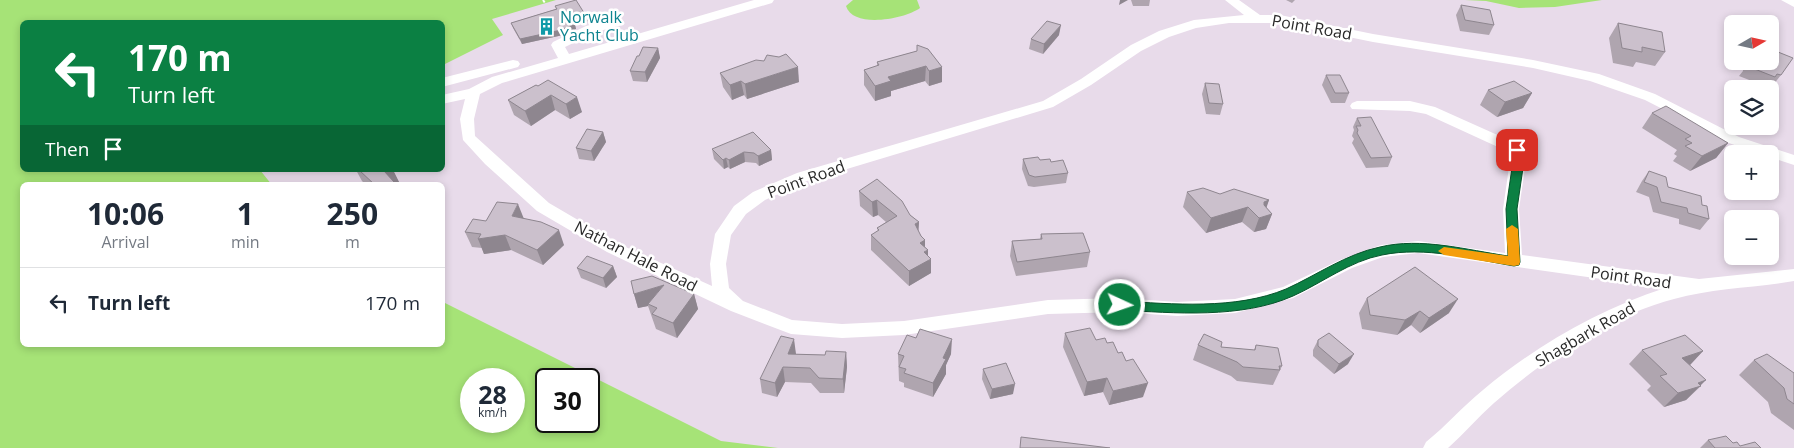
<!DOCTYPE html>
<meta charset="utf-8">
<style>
body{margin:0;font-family:"Open Sans",sans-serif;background:#f6f6f7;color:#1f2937;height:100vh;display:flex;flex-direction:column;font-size:19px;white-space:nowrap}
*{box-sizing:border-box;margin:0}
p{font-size:16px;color:#747a83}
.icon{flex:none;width:28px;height:28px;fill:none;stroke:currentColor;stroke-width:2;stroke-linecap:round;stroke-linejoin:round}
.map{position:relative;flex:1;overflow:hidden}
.drawer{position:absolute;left:20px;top:182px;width:425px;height:165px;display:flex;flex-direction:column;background:#fff;border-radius:8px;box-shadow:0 2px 8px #0003}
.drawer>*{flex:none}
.guide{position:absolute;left:20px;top:20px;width:425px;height:152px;border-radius:8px;box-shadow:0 2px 8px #0003;background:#0b8043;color:#fff;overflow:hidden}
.needle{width:32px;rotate:81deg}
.fabs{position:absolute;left:1724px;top:15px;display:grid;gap:10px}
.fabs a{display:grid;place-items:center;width:55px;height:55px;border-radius:8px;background:#fff;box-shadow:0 2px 8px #0003;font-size:25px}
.speed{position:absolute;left:460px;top:368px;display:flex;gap:10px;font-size:25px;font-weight:700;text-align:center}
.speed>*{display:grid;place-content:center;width:65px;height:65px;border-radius:50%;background:#fff;box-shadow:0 2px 8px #0003;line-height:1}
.speed small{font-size:12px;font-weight:400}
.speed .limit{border:2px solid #111;border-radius:8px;background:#fff;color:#111}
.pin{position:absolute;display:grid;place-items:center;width:42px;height:42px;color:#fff;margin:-21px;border-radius:10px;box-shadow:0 2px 8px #0006}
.me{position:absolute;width:55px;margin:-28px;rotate:93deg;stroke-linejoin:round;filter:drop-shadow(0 0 4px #0008)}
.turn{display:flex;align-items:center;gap:18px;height:105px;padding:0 25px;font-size:22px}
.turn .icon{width:65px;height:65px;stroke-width:2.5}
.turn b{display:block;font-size:35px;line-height:42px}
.then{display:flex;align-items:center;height:48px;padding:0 25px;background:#0003;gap:10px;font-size:19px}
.eta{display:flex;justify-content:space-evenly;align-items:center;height:85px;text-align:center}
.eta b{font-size:30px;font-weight:700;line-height:35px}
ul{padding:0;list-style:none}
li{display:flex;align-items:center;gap:15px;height:70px;padding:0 25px;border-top:1px solid #e0e1e3}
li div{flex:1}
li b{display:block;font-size:19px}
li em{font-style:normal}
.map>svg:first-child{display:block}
.water{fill:#a6e377;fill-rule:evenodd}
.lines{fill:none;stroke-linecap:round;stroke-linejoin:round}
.path{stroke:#fff;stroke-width:2;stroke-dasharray:3 2;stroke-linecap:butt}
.minor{fill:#fff;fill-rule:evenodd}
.wall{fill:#afa5af}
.shaded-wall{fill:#8e868f}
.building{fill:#cbc0cc;stroke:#8e868f}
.route{fill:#0b8043;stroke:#07532c}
.slow{fill:#f59e0b}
.labels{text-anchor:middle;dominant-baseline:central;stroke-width:5;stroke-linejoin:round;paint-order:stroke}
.culture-label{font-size:16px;fill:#0d838f;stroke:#fff;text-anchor:start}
.street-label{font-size:16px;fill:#292929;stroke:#fff}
</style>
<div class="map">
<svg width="1794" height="448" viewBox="0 0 1794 448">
<rect width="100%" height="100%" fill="#e8dbea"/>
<g class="water">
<path d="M0,0H556L492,19L503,35L443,65L442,22H22V170H260L272,185H22V345H442L443,302L721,441L778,448H0ZM471,379H514V421H471ZM546,379H589V421H546Z"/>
<path d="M853,0H917L920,8C905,19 853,29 846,6Z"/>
<polygon points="1465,0 1602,0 1555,7 1519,8 1486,1"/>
</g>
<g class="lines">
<polyline class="path" points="543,0 545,3"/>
<g class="minor">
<path d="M754,0H774L772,3L502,83L480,94L474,119L475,136L549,203L619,244L712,286L710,264L715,234L734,206L753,192L797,173L1043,101L1081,79L1131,45L1159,31L1194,20L1244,15L1225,0H1239L1260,15H1280L1373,34L1533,60L1599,74L1655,94L1739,137L1794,155V165L1770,157V154H1759L1729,143L1645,100L1590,81L1533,68L1373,42L1280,23H1229L1196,28L1169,37L1141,51L1091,85L1053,107L807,181L765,200L746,214L731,235L726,264L729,288L743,301L792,320L842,324L904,321L1048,300L1120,298L1177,302L1235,299L1283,287L1340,260L1381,245L1418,241L1505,253L1503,209L1511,153L1426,114L1410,111L1352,109L1350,106L1352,103L1357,101H1410L1435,107L1522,146L1527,154L1519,209L1522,255L1699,279L1794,269V281C1754,288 1713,288 1674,299C1609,316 1544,359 1494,403C1478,417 1464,434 1448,448H1423L1426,442C1446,426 1463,406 1483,390C1537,345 1598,310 1665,288L1418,253L1383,257L1352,268L1293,298L1235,313L1177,316L1120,312L1048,314L904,335L842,338L791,334L731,311L607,252L537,211L485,164L463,140L460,119L465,99L442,104V95L469,89L492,77L558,58L551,45L553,42L586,26L617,18L624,22L622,25L596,32L565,47L569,54Z"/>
<polygon points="1781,0 1794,0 1794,7"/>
<polygon points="513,60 518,61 520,64 518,67 442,87 442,78"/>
</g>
</g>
<g class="wall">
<polygon points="1131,0 1150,0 1149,6 1133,6"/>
<polygon points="1286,0 1295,0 1292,3"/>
<polygon points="1461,5 1494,25 1489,35 1460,31 1456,15"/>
<polygon points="555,6 586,16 588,21 575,25 576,29 563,35 522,44 513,28 511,23 556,9"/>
<polygon points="1618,23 1665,52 1655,66 1636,62 1633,67 1613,63 1609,38"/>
<polygon points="1059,35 1043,54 1029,49 1031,39"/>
<polygon points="658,48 660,58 647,82 633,81 630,71"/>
<polygon points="917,51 942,82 929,86 925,81 891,91 891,96 875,101 864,85 864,70 877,66 877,62"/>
<polygon points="1742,61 1770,61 1781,75 1773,85 1770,84 1767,87 1739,76 1743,71"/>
<polygon points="720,73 799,82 747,99 744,95 732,100 723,87"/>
<polygon points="1326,75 1349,93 1345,103 1331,103 1322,85"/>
<polygon points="1205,83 1223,104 1220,115 1206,114 1202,94"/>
<polygon points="536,85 582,112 570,119 555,110 531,126 514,115 508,100"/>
<polygon points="1488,90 1532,93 1523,108 1497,117 1480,105"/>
<polygon points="1652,113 1728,143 1716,158 1690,171 1673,161 1677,156 1674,154 1677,150 1642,128"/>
<polygon points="1357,118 1392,157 1388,167 1366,168 1352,143 1354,139 1352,136 1354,130 1353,127"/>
<polygon points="603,132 606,142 594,161 579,159 576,148"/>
<polygon points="712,149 771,150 772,160 759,166 756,163 745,162 730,169 728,167 724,169 714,159"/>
<polygon points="1023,159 1051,162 1068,173 1066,183 1034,187 1028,186 1022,169"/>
<polygon points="356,170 393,170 399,182 395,184 395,185 366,185 362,181"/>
<polygon points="1649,171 1668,187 1702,205 1709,219 1700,230 1679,224 1679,219 1653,212 1649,197 1636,192 1642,181"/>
<polygon points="859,191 910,215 919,222 918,231 921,236 925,240 925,247 928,250 928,256 931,273 909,286 871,250 871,235 878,231 877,228 886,222 878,215 873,217 860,206"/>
<polygon points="1187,192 1220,194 1269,200 1266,207 1272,214 1266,229 1254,232 1242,222 1206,233 1183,207"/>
<polygon points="524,218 564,245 543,265 511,250 484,254 482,248 472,247 465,232 486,221"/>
<polygon points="1041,234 1090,252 1087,267 1016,276 1010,256 1012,241 1040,239"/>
<polygon points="613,266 617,277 606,288 581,278 577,268"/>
<polygon points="634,294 694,294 698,309 677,338 656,329 648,306 638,308"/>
<polygon points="1367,298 1449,313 1420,333 1411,325 1397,335 1362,329 1359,313"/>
<polygon points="1065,333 1107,343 1118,353 1143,397 1109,405 1103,392 1084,396 1063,347"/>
<polygon points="1318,340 1348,364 1334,374 1313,356 1313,350"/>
<polygon points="1198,345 1254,350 1256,345 1282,366 1273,385 1237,381 1231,376 1193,360"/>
<polygon points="1642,350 1703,351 1690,365 1701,386 1686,400 1664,407 1647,390 1651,386 1629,364"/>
<polygon points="846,352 847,367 844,393 820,393 811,383 785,382 777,397 762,393 760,379 796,354 825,355"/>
<polygon points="898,354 951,354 946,365 946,374 933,397 904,387 904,383 899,381"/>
<polygon points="1754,360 1794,373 1794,430 1771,413 1768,402 1739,375"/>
<polygon points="983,369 1013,394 990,399 982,379"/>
<polygon points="1708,440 1733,443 1740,446 1761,448 1700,448"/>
</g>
<g class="shaded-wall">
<polygon points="1120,0 1128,0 1119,5"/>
<polygon points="586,16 588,21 575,25 576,29 563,35 522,44 520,39 572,20"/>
<polygon points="1061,25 1059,35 1043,54 1044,44"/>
<polygon points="658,48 660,58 647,82 645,72"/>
<polygon points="926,66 925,81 891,91 891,96 875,101 875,86 888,77"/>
<polygon points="798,67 799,82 747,99 745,84"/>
<polygon points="942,67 942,82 929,86 929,71"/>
<polygon points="741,81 744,95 732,100 730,85"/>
<polygon points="1532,93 1523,108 1497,117 1505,102"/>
<polygon points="551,95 555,110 531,126 525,111"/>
<polygon points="577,97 582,112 570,119 566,104"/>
<polygon points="603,132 606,142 594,161 591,151"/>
<polygon points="1728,143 1716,158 1690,171 1702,156"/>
<polygon points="771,150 772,160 759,166 758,156"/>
<polygon points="744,152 745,162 730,169 729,160"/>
<polygon points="726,158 728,167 724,169 723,160"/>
<polygon points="386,170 393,170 399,182 395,184 395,185 387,185 384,171"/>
<polygon points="877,200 878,215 873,217 872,202"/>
<polygon points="1269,200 1264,215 1264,202"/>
<polygon points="518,204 524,219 512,216"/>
<polygon points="1248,207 1242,222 1206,233 1211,218"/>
<polygon points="1272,214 1266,229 1254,232 1259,218"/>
<polygon points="919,222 918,237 915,224"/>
<polygon points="559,230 564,245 543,265 537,250"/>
<polygon points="505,235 511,250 484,254 478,239"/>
<polygon points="925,240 925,252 928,250 928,261 931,259 931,273 909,286 909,271 920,243"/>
<polygon points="613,266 617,277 606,288 603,278"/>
<polygon points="664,285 648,304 648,306 638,308 634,294"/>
<polygon points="694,294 698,309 677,338 673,323"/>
<polygon points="1458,299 1449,313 1420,333 1429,318"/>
<polygon points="1420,311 1411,325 1397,335 1405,320"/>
<polygon points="794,339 796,354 790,368 788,354"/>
<polygon points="952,339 951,354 946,365 946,374 933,397 933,383 943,358"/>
<polygon points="1703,351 1689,366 1682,358"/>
<polygon points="846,352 847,367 844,393 843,379"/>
<polygon points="1354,354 1348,364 1334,374 1339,364"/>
<polygon points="783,367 785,382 777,397 775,383"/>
<polygon points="1107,378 1103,392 1084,396 1087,382"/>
<polygon points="1706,380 1686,400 1664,407 1678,393 1698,383"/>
<polygon points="1148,383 1143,397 1109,405 1113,391"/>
<polygon points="1015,384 1013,394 990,399 992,389"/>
</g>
<g class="building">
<polygon points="576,0 586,16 572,20 574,24 561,30 520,39 511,23 557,9 555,6"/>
<polygon points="1461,5 1490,10 1494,25 1465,20"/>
<polygon points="1047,21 1061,25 1044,44 1031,39"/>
<polygon points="1618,23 1662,32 1665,52 1642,47 1642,52 1622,48"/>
<polygon points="917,45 928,49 942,67 929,71 926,66 888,77 891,81 875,86 864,70 879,65 877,62 917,51"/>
<polygon points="643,47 658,48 645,72 630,71 637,56 639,56"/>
<polygon points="1773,50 1793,58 1781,75 1777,74 1775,77 1747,66 1750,61 1770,61 1770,55"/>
<polygon points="786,54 798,67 745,84 741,81 730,85 720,73 756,60 764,61 767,55 779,57"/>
<polygon points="1326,75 1340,75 1349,93 1335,93"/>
<polygon points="548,80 577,97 566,104 551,95 525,111 508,100 536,85 538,86"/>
<polygon points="1514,81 1532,93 1505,102 1488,90"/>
<polygon points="1205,83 1219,84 1223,104 1209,103"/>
<polygon points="1666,106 1728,143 1702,156 1685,146 1692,143 1685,139 1691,136 1652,113"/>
<polygon points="1371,117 1392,157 1371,158 1357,133 1358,130 1356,126 1361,126 1357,118"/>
<polygon points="587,129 603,132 591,151 576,148"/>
<polygon points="753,132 771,150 758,156 754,153 744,152 729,160 726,158 723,160 712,149"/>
<polygon points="1038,157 1040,160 1050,159 1051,162 1063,160 1068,173 1035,177 1029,175 1023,159"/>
<polygon points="359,170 386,170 384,171 394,182 387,185 375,185"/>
<polygon points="1649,171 1666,177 1668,187 1701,196 1702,205 1707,206 1709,219 1688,213 1687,208 1661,202 1657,187 1644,182"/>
<polygon points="877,179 902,201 910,215 919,222 915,224 921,236 925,240 920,243 928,250 924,252 931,259 909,271 871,235 879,230 877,228 897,216 877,200 872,202 859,191"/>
<polygon points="1203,188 1220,194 1234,189 1269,200 1264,202 1264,205 1272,214 1259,218 1248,207 1211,218 1187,192"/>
<polygon points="497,202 518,204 512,216 541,222 559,230 537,250 505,235 478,239 481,234 465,232 473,219 486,221"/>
<polygon points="1083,233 1090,252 1017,262 1012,241 1042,239 1041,234"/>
<polygon points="587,256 613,266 603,278 577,268"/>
<polygon points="1415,267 1458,299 1429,318 1420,311 1405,320 1370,315 1367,298"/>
<polygon points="652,276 694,294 673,323 652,314 657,308 648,304 664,285 634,294 631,281"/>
<polygon points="1090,328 1096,340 1105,338 1107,343 1113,342 1118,353 1122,352 1126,361 1133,359 1148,383 1113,391 1107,378 1087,382 1065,333"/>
<polygon points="920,329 952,339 943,358 946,359 933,383 904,373 906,369 899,367 904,356 898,354 907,335 916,338"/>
<polygon points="1329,333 1354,354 1339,364 1318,346 1318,340"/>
<polygon points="1204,334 1222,342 1221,347 1255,350 1256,345 1278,348 1282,366 1279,366 1280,370 1243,367 1237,362 1198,345"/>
<polygon points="1685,335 1703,351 1682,358 1706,380 1698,383 1701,386 1678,393 1660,376 1667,374 1642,350"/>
<polygon points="781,336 794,339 788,354 825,355 826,351 846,352 843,379 819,378 810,368 783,367 775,383 760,379"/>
<polygon points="1767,354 1794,373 1794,404 1787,399 1784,388 1754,360"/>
<polygon points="1006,363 1015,384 992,389 983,369"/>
<polygon points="1726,436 1733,443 1737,442 1740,446 1755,442 1761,448 1715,448 1708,440"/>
<polygon points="1021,437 1110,448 1020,448"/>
</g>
<path class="route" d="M1517,147L1521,148L1525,154L1517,209L1520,262L1519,265L1514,266C1472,259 1425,246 1382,255C1350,261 1322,283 1293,296C1241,319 1174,313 1120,310L1114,305L1120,301C1172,304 1236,310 1286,289C1317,275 1346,254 1380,247C1421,237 1467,250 1508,256L1506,209L1514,154L1512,150Z"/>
<polygon class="slow" points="1512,225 1518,229 1520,262 1519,265 1514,266 1444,255 1438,251 1444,247 1508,256 1506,229"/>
<defs>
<symbol id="building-bare" viewBox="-9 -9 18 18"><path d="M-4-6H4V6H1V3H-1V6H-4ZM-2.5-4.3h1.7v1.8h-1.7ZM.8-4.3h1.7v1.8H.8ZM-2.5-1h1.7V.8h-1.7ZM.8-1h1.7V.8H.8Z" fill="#0f9aa8" stroke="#fff" stroke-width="2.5" paint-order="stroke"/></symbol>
</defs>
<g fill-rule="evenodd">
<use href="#building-bare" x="534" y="14" width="25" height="25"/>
</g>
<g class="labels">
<g class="culture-label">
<text x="560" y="17">Norwalk<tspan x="560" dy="18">Yacht Club</tspan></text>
</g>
<g class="street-label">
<text transform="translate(1312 27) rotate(10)">Point Road</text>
<text transform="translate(806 179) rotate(-20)">Point Road</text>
<text transform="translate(636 256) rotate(27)">Nathan Hale Road</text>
<text transform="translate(1631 277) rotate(8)">Point Road</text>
<text transform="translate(1585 334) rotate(-30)">Shagbark Road</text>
</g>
</g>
</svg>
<div class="fabs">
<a><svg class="needle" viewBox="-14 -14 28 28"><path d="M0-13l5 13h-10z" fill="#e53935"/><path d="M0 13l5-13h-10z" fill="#747a83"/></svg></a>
<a><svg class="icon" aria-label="layers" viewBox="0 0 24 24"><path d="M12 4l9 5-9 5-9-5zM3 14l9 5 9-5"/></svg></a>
<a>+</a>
<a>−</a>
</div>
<div class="speed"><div>28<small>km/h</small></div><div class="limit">30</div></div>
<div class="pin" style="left:1517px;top:150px;background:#d93025"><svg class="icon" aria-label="arrive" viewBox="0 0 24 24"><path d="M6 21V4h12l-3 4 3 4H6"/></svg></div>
<svg class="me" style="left:1120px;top:305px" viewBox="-20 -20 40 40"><circle r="17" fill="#0b8043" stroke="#fff" stroke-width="3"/><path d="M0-11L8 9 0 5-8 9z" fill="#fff"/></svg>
<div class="guide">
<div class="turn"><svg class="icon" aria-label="left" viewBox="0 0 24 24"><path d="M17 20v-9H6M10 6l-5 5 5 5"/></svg><div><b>170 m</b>Turn left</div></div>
<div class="then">Then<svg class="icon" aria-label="arrive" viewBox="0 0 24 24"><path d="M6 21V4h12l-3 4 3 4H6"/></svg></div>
</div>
<section class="drawer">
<div class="eta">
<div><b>10:06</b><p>Arrival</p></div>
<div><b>1</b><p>min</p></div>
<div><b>250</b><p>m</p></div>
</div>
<ul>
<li><svg class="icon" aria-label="left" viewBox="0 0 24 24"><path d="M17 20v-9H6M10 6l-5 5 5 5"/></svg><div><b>Turn left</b></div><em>170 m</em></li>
</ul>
</section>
</div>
